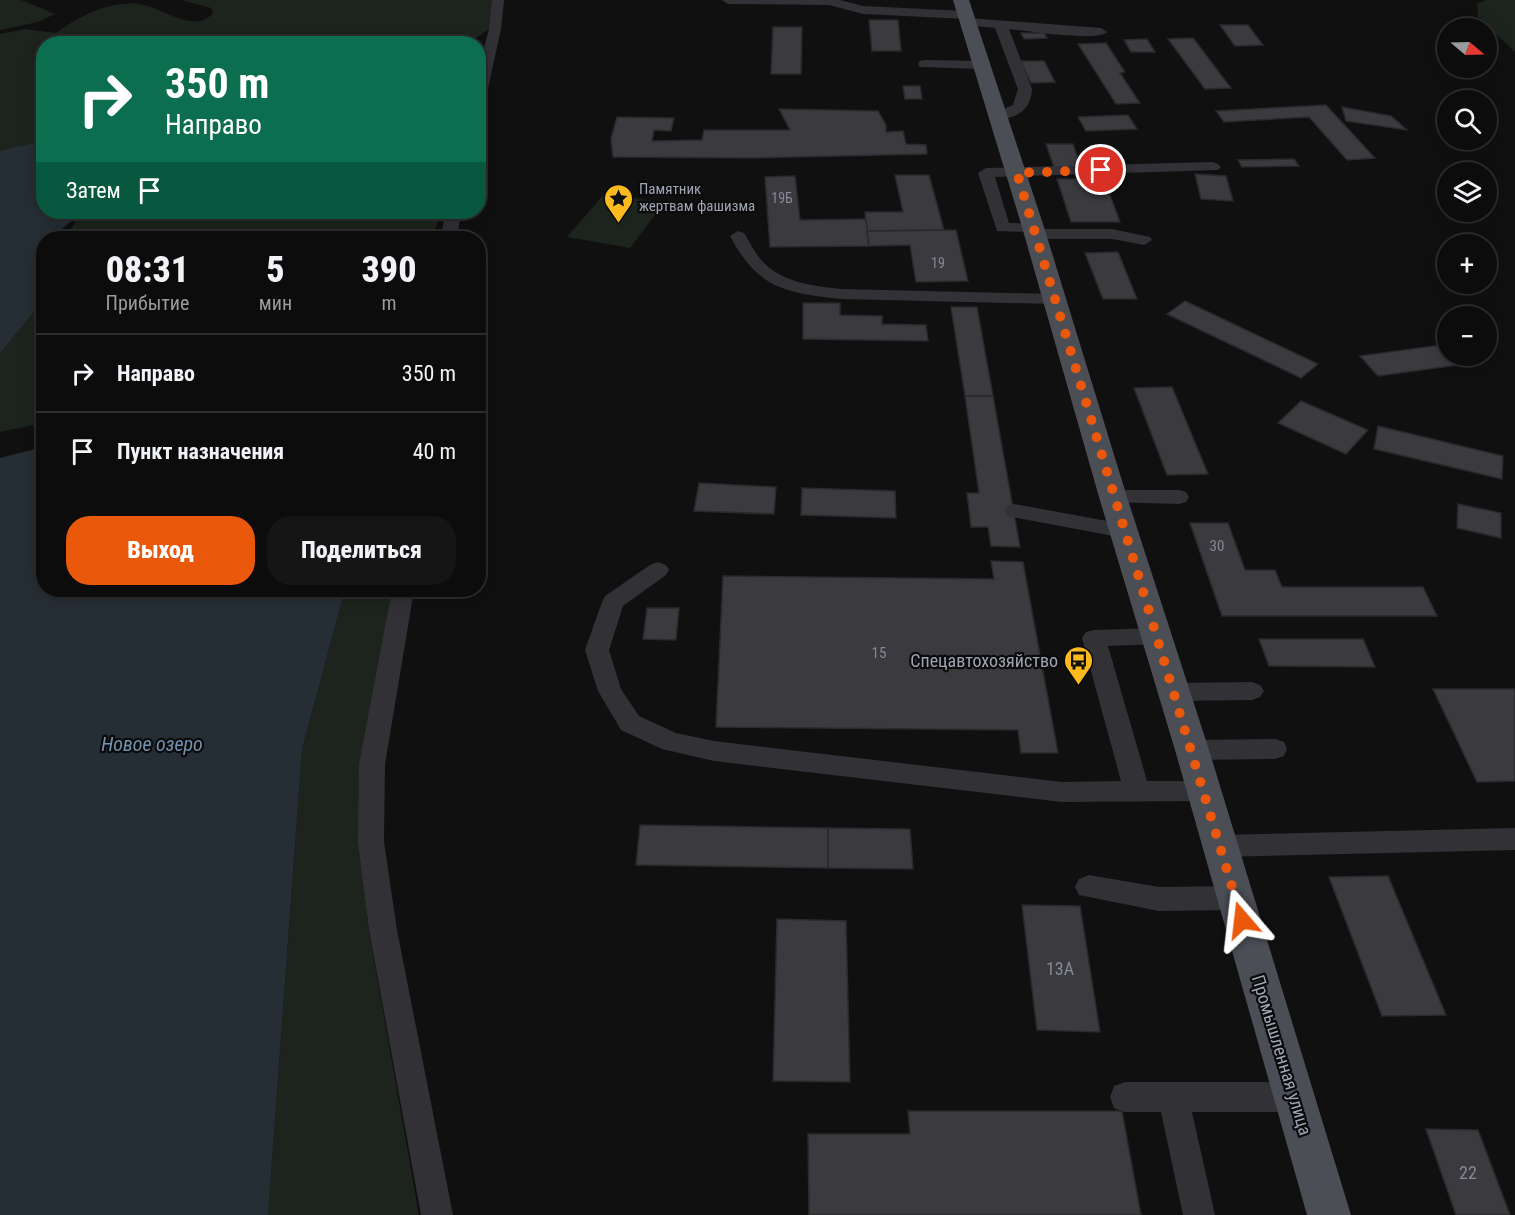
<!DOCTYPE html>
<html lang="ru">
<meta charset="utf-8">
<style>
body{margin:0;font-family:"Roboto Condensed",sans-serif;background:#151516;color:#f1f3f6;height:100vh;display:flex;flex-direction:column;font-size:22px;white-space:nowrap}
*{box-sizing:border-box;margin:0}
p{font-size:20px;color:#9a9b9d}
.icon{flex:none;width:33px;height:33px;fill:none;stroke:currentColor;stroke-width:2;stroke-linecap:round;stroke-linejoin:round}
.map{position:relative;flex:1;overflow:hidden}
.panel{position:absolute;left:36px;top:231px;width:450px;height:366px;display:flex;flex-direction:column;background:#0c0c0d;border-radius:24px;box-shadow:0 3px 15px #0003,0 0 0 2px #2c2c2e}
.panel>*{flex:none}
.guide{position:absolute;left:36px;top:36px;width:450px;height:183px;border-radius:24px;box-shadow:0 3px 15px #0003,0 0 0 2px #2c2c2e;background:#0b6e4f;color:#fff;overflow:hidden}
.needle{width:39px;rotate:109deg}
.fabs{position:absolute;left:1437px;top:18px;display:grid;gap:12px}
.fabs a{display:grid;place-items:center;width:60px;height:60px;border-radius:50%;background:#0c0c0d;box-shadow:0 3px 15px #0003,0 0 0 2px #2c2c2e;font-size:30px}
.pin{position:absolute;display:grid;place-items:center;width:51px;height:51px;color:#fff;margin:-26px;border:3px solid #fff;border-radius:50%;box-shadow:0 2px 6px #0007}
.me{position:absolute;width:66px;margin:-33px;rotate:343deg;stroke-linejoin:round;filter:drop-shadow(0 0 4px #0008)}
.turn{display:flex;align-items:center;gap:21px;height:126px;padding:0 30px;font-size:27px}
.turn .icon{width:78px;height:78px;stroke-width:2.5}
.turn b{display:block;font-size:42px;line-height:51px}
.then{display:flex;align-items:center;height:57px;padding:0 30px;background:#0003;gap:12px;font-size:22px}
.eta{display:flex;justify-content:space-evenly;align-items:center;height:102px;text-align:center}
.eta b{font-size:36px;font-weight:800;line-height:42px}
.primary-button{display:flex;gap:12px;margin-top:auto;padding:12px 30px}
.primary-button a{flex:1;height:69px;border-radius:24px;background:#ea580c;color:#fff;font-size:24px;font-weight:800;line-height:69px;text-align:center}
.primary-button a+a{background:#151516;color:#f1f3f6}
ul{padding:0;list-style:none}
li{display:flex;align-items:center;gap:18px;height:78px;padding:0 30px;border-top:2px solid #2c2c2e}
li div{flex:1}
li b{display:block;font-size:22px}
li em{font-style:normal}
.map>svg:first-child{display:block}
.green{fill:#1c241d}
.water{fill:#262e35}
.building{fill:#3a3a3f;stroke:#2a2a2d;stroke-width:1.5}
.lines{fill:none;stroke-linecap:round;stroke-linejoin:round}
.minor{fill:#313136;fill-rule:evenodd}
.major{fill:#4c4e56;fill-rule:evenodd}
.route{stroke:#ea580c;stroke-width:10;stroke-dasharray:0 18}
.labels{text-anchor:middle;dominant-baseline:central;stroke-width:4.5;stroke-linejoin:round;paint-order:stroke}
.far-number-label{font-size:14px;fill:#868a96}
.far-poi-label{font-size:15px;fill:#a0a5b3;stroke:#0b0b0c;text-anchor:start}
.number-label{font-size:15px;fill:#868a96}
.poi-label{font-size:18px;fill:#a0a5b3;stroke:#0b0b0c;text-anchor:end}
.near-number-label{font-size:18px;fill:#868a96}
.street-label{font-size:18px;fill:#a0a5b3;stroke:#0b0b0c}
.water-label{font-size:20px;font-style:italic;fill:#7492b1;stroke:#0b0b0c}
</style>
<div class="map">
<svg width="1515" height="1215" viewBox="0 0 1515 1215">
<rect width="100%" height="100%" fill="#101011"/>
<g class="green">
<polygon points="0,0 21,0 55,14 38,22 0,30"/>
<path d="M181,0H503L502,20L469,43L44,44L43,132L17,163L0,178V34L25,29L56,33C80,16 108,1 138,4C158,6 181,25 201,21C205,20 210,16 213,14L211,8Z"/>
<polygon points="1486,0 1515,0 1515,52 1478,17 1477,4"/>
<polygon points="605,193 664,203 630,248 567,237"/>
<polygon points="77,212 440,212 439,221 430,238 55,238 70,232 79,215"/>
<polygon points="43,301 43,423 0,432 0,353"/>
<polygon points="345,590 394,590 362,765 359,843 369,932 419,1215 268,1215 302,749"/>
</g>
<g class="water">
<polygon points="43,141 44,212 82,212 51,238 44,238 43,301 0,353 0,151"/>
<polygon points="43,447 44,590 345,590 302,749 268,1215 0,1215 0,458"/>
</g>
<g class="building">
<polygon points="869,20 898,20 901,51 872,51"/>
<polygon points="1220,25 1248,25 1263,45 1235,46"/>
<polygon points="773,27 802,27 801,74 771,74"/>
<polygon points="1021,33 1044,33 1047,38 1024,39"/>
<polygon points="1193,38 1231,88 1205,89 1168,39"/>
<polygon points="1147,39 1155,52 1131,52 1124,40"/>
<polygon points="1106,43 1125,72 1120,73 1140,103 1116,104 1078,44"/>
<polygon points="1021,61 1044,61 1055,82 1031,83"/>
<polygon points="903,86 920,86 922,99 905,99"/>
<polygon points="1326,105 1375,158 1347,160 1309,117 1224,122 1216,111"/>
<polygon points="1342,107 1391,116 1407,130 1346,121"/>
<polygon points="779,109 878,111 886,125 886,132 903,131 906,144 926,145 927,154 756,158 613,157 611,138 617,117 674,118 671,131 654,130 652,141 702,140 704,130 790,130"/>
<polygon points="1128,115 1137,129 1086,131 1078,117"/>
<polygon points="1046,144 1073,144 1081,167 1054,167"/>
<polygon points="1294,159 1299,166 1242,167 1238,160"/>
<polygon points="1195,174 1226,176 1233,201 1201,199"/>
<polygon points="895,175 929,175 944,230 867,231 865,212 903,212"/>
<polygon points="795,176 800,220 866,219 869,246 770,247 765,177"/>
<polygon points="1057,179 1104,179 1120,222 1071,222"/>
<polygon points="956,230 968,281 916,282 910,245 869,246 867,231"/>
<polygon points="1118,252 1137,299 1103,299 1085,253"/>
<polygon points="1185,301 1318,364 1301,378 1167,314"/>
<polygon points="803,303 840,303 840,315 882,316 882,324 926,325 928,341 803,339"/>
<polygon points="951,307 977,307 993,396 965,396"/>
<polygon points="1448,344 1448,356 1464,356 1472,363 1378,376 1360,356"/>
<polygon points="1172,387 1208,474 1167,475 1134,388"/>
<polygon points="965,396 993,396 1020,547 991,546 988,527 971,527 967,493 979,493"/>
<polygon points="1301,401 1368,430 1346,454 1278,423"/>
<polygon points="1378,426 1503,456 1502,479 1374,449"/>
<polygon points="699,483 776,487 774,514 694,511"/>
<polygon points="802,488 895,491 896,518 801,515"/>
<polygon points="1458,504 1501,513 1501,538 1457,528"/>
<polygon points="1190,523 1228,523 1245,570 1275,570 1282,587 1423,587 1437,616 1222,616"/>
<polygon points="991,561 1023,562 1058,753 1021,753 1018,730 716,727 723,576 994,579"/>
<polygon points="647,608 679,608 676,640 643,639"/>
<polygon points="1259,639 1363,639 1375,667 1269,666"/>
<polygon points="1433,689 1515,689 1515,781 1477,782"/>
<polygon points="640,825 828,828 828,868 636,865"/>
<polygon points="828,828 910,829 913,869 828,868"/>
<polygon points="1388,876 1446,1015 1382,1016 1329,877"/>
<polygon points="1022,905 1080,906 1100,1032 1037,1030"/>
<polygon points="777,919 846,921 850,1082 773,1081"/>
<polygon points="908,1111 1122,1111 1141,1215 809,1215 808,1134 910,1134"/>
<polygon points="1426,1129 1478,1130 1510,1215 1456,1215"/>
</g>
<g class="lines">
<g class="minor">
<polygon points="492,0 504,0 501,29 485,102 478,106 478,71 489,29"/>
<path d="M722,0H840L863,6L966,11L972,15L968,18L1101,28L1107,32C1096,42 1027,31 1009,29L1032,89C1031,110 1018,117 999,120L992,116L994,113L1013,105L1018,89L995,28L963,25L962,22L966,19L863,14L829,5L728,4Z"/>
<polygon points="925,60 982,61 989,65 982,69 920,67 918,64 920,61"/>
<polygon points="1213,162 1218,164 1221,167 1218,170 995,177 1009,223 1039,224 1040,229 1112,229 1150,237 1152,240 1144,245 1112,239 1035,239 1029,237 1028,232 997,231 978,173 986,168"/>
<polygon points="445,212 461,212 457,238 441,238"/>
<path d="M738,231L744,233C750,242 754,252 762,261C783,283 813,286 842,289L1055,294L1061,295L1064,299L1061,303L1055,304L842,299C786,293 758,289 730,236Z"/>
<polygon points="1113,490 1179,490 1186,492 1189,497 1186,502 1179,504 1106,502 1103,497 1106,492"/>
<polygon points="1014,504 1124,524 1132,526 1135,531 1132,536 1124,538 1007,516 1004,511 1007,506"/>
<polygon points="658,562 666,565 669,570 666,575 623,606 609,650 621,689 639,716 676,733 714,741 1062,782 1121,781 1082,638 1086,632 1094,630 1157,628 1165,630 1168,636 1165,642 1157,644 1108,646 1147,781 1204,781 1213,784 1217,791 1213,798 1204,801 1062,802 714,761 662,749 621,730 598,691 585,650 602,602 605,596 650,565"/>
<polygon points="392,590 414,590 385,764 384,842 397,930 453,1215 421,1215 369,930 358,842 359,764"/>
<polygon points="1252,682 1260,685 1264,691 1260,697 1252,700 1174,701 1166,698 1162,692 1166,686 1174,683"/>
<polygon points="1275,739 1284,742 1287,749 1284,756 1275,759 1192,760 1183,757 1180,750 1183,743 1192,740"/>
<polygon points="1515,828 1515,850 1220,857 1211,854 1207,846 1211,838 1220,835"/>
<polygon points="1089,875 1159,887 1235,886 1245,890 1249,898 1245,906 1235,910 1159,911 1079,895 1075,887 1079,879"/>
<polygon points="1125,1082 1294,1082 1305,1086 1309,1097 1305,1108 1294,1112 1192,1112 1215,1215 1183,1215 1161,1112 1125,1112 1114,1108 1110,1097 1114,1086"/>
</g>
<polygon class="major" points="953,0 969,0 1044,227 1127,497 1209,750 1351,1215 1307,1215 1175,750 1099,497 1022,227"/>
</g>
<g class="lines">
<polyline class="route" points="1101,170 1017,173 1242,920"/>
</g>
<defs>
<symbol id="sight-pin" viewBox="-11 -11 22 30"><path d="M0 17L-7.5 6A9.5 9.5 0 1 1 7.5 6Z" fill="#fcba1e" stroke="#0b0b0c"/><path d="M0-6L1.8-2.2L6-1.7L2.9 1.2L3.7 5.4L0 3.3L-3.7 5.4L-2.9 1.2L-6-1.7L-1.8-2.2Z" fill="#111"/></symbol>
<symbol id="bus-pin" viewBox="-11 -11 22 30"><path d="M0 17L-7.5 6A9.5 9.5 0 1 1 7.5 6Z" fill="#fcba1e" stroke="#0b0b0c"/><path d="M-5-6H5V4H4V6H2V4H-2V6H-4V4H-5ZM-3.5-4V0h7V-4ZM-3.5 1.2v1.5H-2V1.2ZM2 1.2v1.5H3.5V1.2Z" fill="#111"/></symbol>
</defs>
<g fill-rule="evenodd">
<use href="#sight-pin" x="602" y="182" width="33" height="45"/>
<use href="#bus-pin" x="1062" y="644" width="33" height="45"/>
</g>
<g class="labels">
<g class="far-number-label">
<text x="782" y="198">19Б</text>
<text x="938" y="263">19</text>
</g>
<g class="far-poi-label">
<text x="639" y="189">Памятник<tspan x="639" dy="17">жертвам фашизма</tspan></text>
</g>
<g class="number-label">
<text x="1217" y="546">30</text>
<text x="879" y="653">15</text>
</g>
<g class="poi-label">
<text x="1058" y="660">Спецавтохозяйство</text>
</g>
<g class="near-number-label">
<text x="1060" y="968">13А</text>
<text x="1468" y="1172">22</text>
</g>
<g class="street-label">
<text transform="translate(1282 1055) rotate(73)">Промышленная улица</text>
</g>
<g class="water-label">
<text x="152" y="744">Новое озеро</text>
</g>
</g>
</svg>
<div class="fabs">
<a><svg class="needle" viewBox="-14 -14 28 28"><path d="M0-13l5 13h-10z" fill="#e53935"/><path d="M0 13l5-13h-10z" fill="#9a9b9d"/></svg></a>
<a><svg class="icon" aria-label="search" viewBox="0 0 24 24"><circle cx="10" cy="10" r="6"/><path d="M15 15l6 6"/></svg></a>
<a><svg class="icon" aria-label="layers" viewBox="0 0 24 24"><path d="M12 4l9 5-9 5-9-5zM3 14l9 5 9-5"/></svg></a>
<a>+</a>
<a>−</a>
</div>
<div class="pin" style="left:1101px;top:170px;background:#d93025"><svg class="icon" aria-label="arrive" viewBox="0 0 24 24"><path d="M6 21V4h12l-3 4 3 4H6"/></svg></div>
<svg class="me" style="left:1242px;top:920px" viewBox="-20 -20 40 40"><path d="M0-17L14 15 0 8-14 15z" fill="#ea580c" stroke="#fff" stroke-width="4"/></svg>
<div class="guide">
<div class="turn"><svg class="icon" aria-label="right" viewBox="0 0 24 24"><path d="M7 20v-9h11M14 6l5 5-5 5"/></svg><div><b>350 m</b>Направо</div></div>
<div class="then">Затем<svg class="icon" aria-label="arrive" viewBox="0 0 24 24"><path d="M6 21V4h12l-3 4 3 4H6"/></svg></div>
</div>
<section class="panel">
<div class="eta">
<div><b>08:31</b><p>Прибытие</p></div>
<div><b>5</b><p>мин</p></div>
<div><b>390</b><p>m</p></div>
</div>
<ul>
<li><svg class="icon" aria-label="right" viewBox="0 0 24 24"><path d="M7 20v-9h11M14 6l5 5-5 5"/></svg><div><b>Направо</b></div><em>350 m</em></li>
<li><svg class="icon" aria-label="arrive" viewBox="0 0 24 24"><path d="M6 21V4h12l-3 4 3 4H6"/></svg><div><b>Пункт назначения</b></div><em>40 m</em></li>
</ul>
<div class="primary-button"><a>Выход</a><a>Поделиться</a></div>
</section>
</div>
